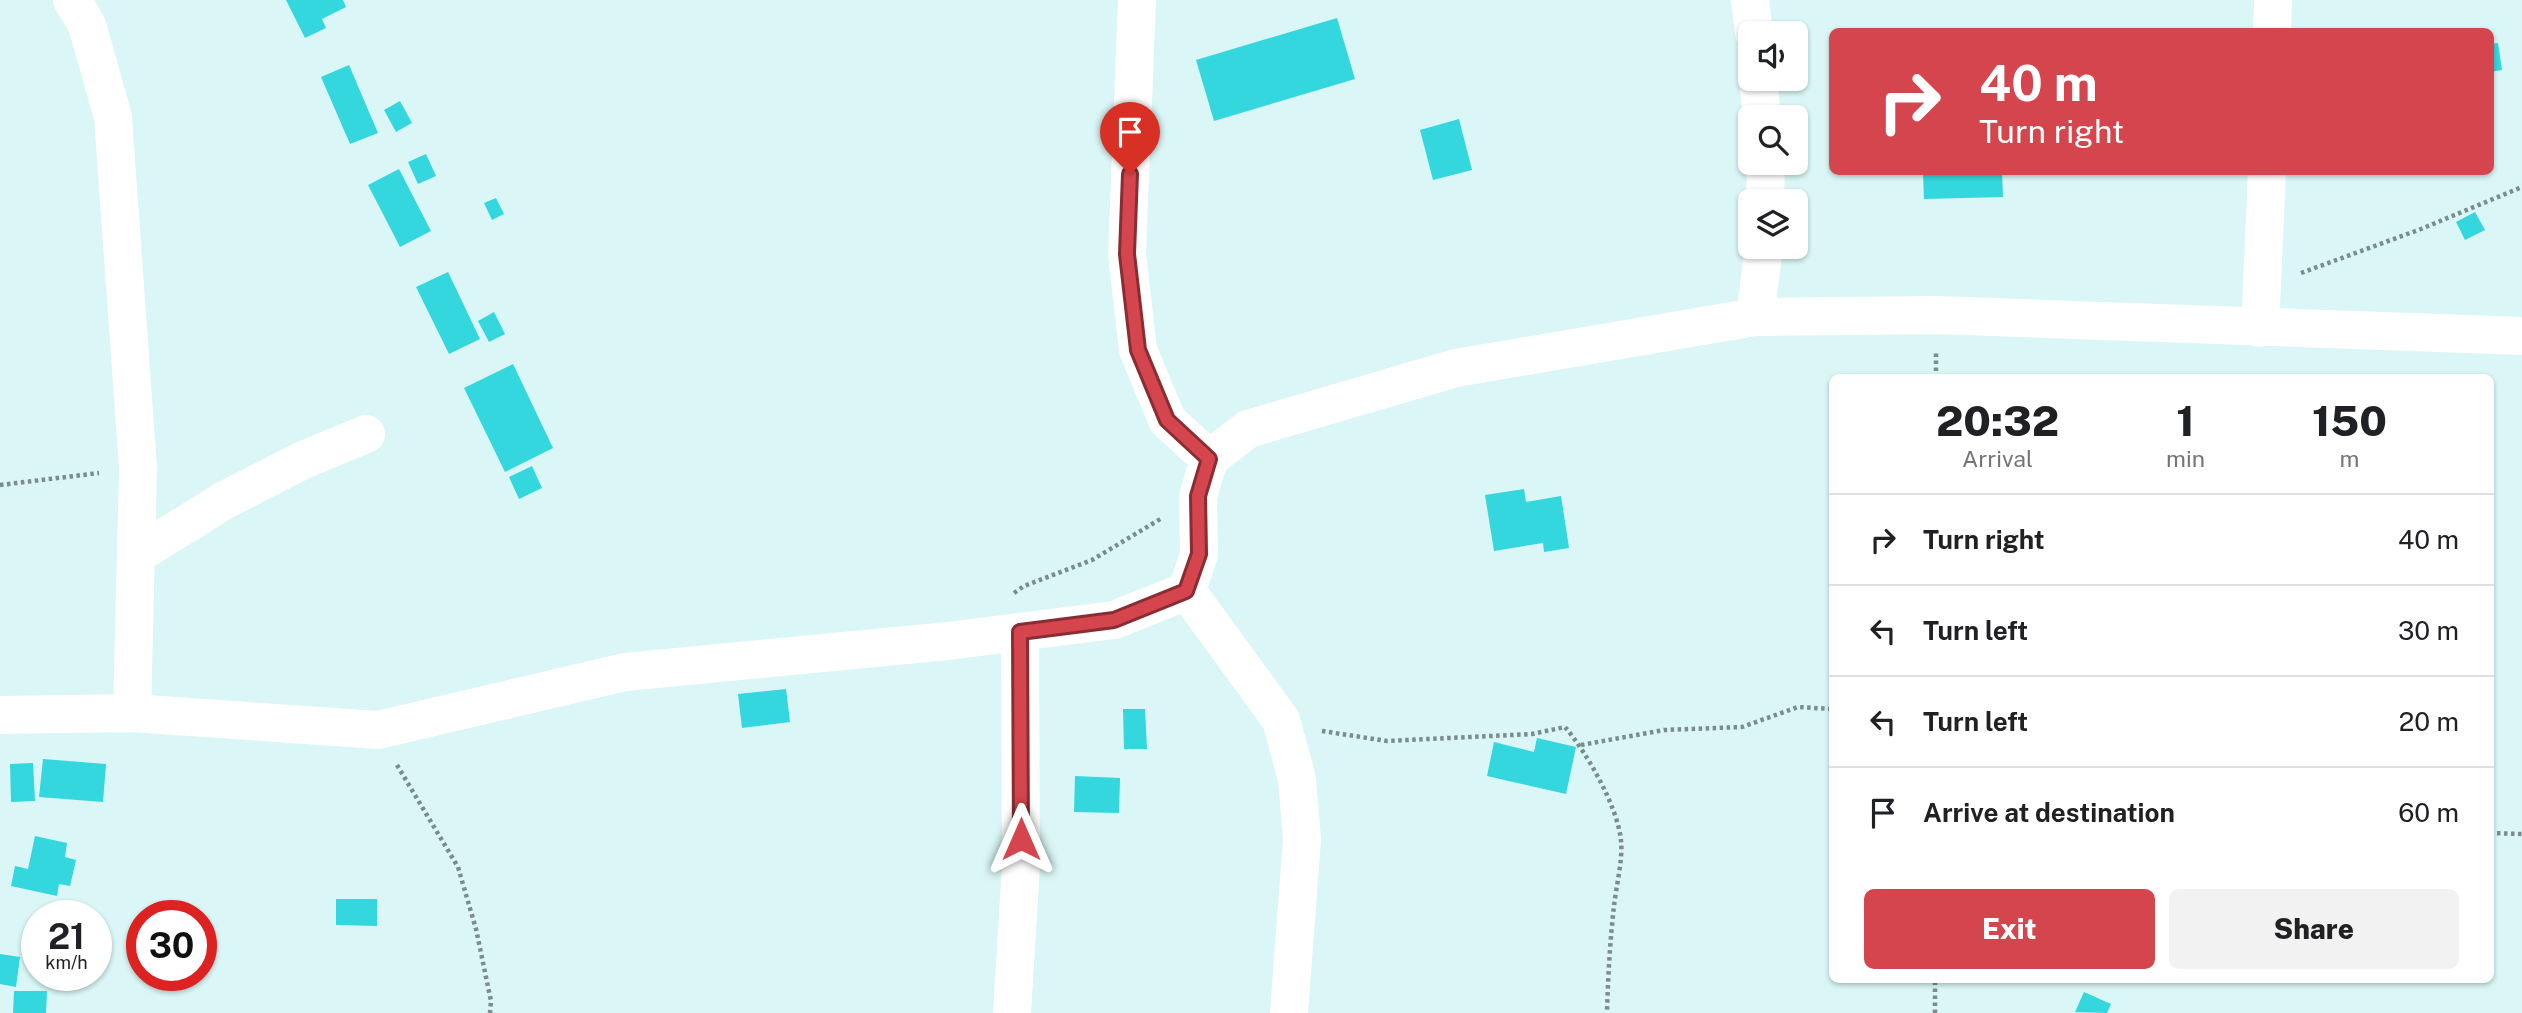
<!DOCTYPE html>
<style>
body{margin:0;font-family:"Public Sans",sans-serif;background:#f2f2f2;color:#202124;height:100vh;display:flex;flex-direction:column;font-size:26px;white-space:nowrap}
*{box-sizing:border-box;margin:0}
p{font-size:23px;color:#757577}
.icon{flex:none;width:38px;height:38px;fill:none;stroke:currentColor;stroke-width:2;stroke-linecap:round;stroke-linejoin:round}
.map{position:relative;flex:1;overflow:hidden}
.side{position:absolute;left:1829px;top:374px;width:665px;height:609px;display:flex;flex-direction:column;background:#fff;border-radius:10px;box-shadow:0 2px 5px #0004}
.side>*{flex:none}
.top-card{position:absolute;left:1829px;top:28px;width:665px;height:147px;border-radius:10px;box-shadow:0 2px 5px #0004;background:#d5454d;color:#fff;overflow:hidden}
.tools{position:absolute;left:1738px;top:21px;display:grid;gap:14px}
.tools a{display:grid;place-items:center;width:70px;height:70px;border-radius:10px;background:#fff;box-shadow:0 2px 5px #0004;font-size:35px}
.speed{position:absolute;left:21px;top:900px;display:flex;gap:14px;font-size:35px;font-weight:700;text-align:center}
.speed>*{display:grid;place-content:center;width:91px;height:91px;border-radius:50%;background:#fff;box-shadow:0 2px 5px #0004;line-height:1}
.speed small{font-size:18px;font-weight:400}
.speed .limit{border:10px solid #d22;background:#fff;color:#111}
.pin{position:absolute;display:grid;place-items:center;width:60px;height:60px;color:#fff;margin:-72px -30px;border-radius:50% 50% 50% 0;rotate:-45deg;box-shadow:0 0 7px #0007}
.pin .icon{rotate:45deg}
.me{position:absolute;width:77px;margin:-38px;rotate:0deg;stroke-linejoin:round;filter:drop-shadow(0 0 5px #0008)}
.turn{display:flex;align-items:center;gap:24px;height:147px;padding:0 35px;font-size:32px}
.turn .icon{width:91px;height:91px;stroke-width:2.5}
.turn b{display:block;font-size:49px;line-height:60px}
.eta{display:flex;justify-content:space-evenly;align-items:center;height:119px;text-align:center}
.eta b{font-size:42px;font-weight:800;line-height:49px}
.action{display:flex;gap:14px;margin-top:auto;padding:14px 35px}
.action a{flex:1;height:80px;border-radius:10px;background:#d5454d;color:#fff;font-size:28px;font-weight:800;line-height:80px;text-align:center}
.action a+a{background:#f2f2f2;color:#202124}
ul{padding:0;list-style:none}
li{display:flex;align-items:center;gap:21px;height:91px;padding:0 35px;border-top:2px solid #e0e0e0}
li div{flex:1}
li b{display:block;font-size:26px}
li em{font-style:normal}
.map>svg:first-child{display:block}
.building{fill:#33d7dd}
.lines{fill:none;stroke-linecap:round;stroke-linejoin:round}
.path{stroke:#7a8c8c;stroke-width:4.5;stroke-dasharray:3.5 3.5;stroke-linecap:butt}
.minor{stroke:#fff;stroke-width:38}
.route-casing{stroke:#8a2d32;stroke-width:18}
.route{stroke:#d5454d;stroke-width:12}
</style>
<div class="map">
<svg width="2522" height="1013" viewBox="0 0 2522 1013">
<rect width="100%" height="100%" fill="#daf6f6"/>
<g class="building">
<polygon points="286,0 343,0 346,7 322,19 326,28 305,38"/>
<polygon points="1337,18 1355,79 1214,121 1196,60"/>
<polygon points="2498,43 2502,70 2490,72 2490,44"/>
<polygon points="349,65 378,133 350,144 321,77"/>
<polygon points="400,101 412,123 396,132 384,110"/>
<polygon points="1459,119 1472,170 1433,180 1420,130"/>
<polygon points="426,154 436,176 418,184 408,162"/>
<polygon points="399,169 431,231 400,247 368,185"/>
<polygon points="1923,172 2002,172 2003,197 1924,199"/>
<polygon points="496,198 504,214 492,220 484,203"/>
<polygon points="2475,212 2485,230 2465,240 2456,222"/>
<polygon points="448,272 480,339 449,354 416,287"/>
<polygon points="494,312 505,334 489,342 478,321"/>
<polygon points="513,364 553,448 505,472 464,388"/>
<polygon points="532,466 542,488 519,499 509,477"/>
<polygon points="1524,489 1526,502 1561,496 1569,548 1544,552 1543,543 1494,551 1485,495"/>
<polygon points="786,689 790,722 742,728 738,694"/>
<polygon points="1123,709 1145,709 1147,749 1124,749"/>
<polygon points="1537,738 1576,747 1566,794 1487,776 1494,742 1534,752"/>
<polygon points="43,759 106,764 103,802 39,797"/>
<polygon points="33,763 35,801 11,802 10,764"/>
<polygon points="1075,776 1120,778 1119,813 1074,812"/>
<polygon points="35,836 67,843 65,857 76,860 70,886 59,884 57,896 11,886 15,866 28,869"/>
<polygon points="336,899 377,899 377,926 336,925"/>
<polygon points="0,954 20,957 16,987 0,984"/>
<polygon points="14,991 47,991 46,1013 13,1013"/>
<polygon points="2084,992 2111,1004 2107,1013 2075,1012"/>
</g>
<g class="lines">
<g class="path">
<polyline points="2301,273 2421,229 2522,187"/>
<polyline points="1936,378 1936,351"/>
<polyline points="0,485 99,473"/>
<polyline points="1014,593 1024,586 1092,560 1162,518"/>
<path d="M1322,731L1387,741L1532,734L1565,727C1587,753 1618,807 1621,841C1623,860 1616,887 1614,906C1610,941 1608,977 1607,1013"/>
<polyline points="1581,745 1664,730 1742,727 1798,707 1832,709"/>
<polyline points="397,765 458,867 476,929 491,1001 490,1013"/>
<polyline points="2490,833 2522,834"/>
<polyline points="1935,1013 1935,980"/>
</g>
<g class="minor">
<polyline points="72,0 87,25 113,117 138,468 132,713"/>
<polyline points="1137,0 1127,254 1138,350 1167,420 1209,459"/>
<polyline points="1750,0 1754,33"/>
<polyline points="2272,32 2273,0"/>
<polyline points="1758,79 1762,117"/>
<polyline points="1765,201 1766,163"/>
<polyline points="1755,317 1764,247"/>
<polyline points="2260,328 2267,172"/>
<polyline points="136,555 225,500 301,461 366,434"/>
<polyline points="1187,591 1281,720 1297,779 1302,839 1289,1013"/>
<polyline points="0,715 132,713 378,730 625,672 948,641 1114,620 1187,591 1199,554 1198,497 1209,459 1248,429 1456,368 1755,317 1937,315 2522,336"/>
<polyline points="1012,1013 1021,865 1020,632"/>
</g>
</g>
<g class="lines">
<defs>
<polyline id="route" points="1021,839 1020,632 1114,620 1186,591 1199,554 1198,496 1209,459 1167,420 1138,350 1127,254 1130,174"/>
</defs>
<use href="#route" class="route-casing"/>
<use href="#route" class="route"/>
</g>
</svg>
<div class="tools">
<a><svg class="icon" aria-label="sound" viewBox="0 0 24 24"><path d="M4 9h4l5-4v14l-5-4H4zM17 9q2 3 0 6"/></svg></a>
<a><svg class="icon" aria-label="search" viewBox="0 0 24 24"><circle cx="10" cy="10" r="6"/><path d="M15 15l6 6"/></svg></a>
<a><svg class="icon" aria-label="layers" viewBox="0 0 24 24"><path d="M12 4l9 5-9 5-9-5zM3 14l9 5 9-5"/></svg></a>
</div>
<div class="speed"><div>21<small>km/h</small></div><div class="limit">30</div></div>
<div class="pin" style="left:1130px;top:174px;background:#d93025"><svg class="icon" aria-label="arrive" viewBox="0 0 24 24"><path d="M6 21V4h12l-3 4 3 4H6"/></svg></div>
<svg class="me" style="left:1021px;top:839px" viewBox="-20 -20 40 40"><path d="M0-17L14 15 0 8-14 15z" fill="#d5454d" stroke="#fff" stroke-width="4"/></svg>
<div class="top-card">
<div class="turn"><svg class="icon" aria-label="right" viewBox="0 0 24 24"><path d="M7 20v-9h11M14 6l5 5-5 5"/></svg><div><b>40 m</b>Turn right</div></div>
</div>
<section class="side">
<div class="eta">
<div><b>20:32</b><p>Arrival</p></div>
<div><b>1</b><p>min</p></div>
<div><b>150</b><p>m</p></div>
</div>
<ul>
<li><svg class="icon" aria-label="right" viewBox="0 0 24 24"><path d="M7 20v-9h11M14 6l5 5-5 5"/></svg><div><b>Turn right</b></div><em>40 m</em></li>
<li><svg class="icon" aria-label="left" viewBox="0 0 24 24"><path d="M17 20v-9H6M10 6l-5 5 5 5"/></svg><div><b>Turn left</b></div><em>30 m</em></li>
<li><svg class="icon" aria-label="left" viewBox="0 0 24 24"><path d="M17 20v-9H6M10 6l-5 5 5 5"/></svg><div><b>Turn left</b></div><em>20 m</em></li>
<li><svg class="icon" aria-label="arrive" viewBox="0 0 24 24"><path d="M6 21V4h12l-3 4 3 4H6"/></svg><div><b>Arrive at destination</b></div><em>60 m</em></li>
</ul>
<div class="action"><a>Exit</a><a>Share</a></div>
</section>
</div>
